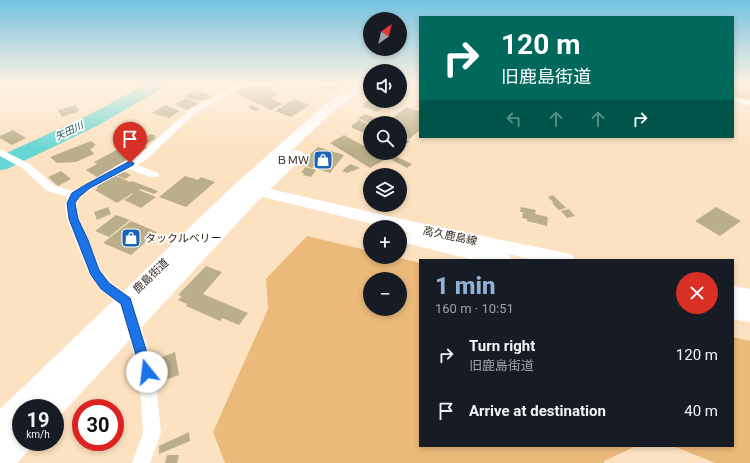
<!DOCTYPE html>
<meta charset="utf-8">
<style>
body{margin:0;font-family:Roboto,"Noto Sans JP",sans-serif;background:#242831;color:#f1f3f6;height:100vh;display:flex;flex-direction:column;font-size:15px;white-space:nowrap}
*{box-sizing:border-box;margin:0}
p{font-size:13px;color:#9ea1a6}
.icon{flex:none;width:22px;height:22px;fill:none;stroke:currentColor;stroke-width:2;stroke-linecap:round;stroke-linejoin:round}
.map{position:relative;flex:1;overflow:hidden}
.side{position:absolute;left:419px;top:259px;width:315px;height:188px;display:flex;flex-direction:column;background:#171b24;border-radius:0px;box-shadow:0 2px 6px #0003}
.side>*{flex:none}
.top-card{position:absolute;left:419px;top:16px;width:315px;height:122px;border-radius:0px;box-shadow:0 2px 6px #0003;background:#00695c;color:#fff;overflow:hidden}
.needle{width:26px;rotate:34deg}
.fabs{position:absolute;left:363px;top:12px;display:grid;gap:8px}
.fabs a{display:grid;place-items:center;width:44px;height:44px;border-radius:50%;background:#171b24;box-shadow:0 2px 6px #0003;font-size:20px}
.speed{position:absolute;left:12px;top:399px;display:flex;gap:8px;font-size:20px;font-weight:700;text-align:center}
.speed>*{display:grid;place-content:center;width:52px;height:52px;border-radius:50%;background:#171b24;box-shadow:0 2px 6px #0003;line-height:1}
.speed small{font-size:10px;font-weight:400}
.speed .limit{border:6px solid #d22;background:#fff;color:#111}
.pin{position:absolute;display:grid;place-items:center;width:34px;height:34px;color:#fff;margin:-41px -17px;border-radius:50% 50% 50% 0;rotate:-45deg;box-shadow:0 0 4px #0007}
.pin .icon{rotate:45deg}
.me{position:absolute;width:44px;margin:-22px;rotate:344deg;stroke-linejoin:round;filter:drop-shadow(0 0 3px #0008)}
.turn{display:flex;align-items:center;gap:14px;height:84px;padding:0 16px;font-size:18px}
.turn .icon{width:52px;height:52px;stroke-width:2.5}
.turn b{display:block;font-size:28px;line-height:34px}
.lanes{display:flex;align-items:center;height:38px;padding:0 16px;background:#0003;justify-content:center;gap:20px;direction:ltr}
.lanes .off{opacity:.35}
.round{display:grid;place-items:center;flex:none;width:42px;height:42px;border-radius:21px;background:#242831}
.head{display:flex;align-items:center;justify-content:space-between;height:68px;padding:0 16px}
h1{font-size:24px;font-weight:800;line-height:30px;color:#8fb3d8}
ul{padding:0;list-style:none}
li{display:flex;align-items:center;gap:12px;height:56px;padding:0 16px}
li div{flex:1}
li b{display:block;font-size:15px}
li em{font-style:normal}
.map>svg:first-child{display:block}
.green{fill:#ebba7a;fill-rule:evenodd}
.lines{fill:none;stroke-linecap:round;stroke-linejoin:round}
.river{fill:#67d6d4;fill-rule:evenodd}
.building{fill:#baaf8a}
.street{fill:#fff;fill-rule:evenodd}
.secondary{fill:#fff;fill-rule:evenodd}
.primary{fill:#fff;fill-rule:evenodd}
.route{fill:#1a73e8;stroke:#114b97}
.labels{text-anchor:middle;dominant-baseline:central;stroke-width:3.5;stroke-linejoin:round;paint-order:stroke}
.far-water-label{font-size:10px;font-style:italic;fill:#255655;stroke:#fff}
.poi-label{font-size:11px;fill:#30271a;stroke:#fff;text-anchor:end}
.street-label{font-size:11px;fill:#30271a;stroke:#fff}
</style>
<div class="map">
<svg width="750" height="463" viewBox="0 0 750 463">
<rect width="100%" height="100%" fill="#fce2c1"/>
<g class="green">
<polygon points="733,84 750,84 750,101 733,102"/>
<path d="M307,236L370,251V257H395L420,263V446H636L604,461V463H225L213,432L268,309L266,279ZM370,279H400V309H370Z"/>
<polygon points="733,337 750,341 750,463 715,463 673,446 733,446"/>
</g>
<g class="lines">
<polygon class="river" points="146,84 166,84 164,87 99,125 7,169 0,170 0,156 85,117"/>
</g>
<g class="building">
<polygon points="252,84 283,84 271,90 279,94 271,98 283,104 271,110 234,92"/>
<polygon points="324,84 341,84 343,85 332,91 319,87"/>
<polygon points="195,90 203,92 212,96 202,101 200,100 197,101 183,96"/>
<polygon points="186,98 199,104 186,110 175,104"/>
<polygon points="294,99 310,105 291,117 275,111"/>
<polygon points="370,99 370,101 391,102 377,112 362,106"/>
<polygon points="76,105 79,111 62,117 58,110"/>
<polygon points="165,105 180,111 169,118 152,113"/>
<polygon points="252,105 260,109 256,111 248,108"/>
<polygon points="407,107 420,112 420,130 409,139 400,135 400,123 369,123 358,118 365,114 386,122"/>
<polygon points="359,120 370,125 370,135 352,128 352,125"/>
<polygon points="13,130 26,138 12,145 0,138 0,136"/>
<polygon points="151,134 156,136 154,137 156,138 144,146 148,147 97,177 86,170 97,164 94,162 124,146 126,148"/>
<polygon points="344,135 366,147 370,144 370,153 389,153 412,164 407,168 388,158 370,168 330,143"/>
<polygon points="400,137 410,141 401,148 400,148"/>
<polygon points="91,141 96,145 93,146 94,147 90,149 94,154 76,162 57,163 50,157"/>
<polygon points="318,147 344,155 330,173 315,168 316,167 314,166 312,168 300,164"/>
<polygon points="350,164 360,168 347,173 342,171"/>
<polygon points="305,167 316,170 311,177 303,175 304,173 301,173"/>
<polygon points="61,171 71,179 58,186 48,177"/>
<polygon points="122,171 131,175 125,179 116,175"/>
<polygon points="114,175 130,182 132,181 158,191 154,194 141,189 139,190 156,197 141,208 124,200 133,194 131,194 117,203 95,190 98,188 96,187"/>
<polygon points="185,176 198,180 201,177 215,182 186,207 159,197"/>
<polygon points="553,195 566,208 559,210 552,203 554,203 548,197"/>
<polygon points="108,207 111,214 97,220 94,212"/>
<polygon points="521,207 536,210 535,214 548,217 547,226 527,221 527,219 522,218 523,212 520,212"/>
<polygon points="716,207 741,221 720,236 695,221"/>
<polygon points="569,209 575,216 567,218 561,211"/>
<polygon points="116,215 130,220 109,237 95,231"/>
<polygon points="131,221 157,232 131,255 103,243"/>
<polygon points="206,266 222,272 203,294 248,313 239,325 222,318 220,321 186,306 187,304 178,300 182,296 178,295"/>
<polygon points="175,352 179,375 165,380 162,357"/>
<polygon points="189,432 190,441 159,454 159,446"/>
<polygon points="167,455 179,455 177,463 165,463"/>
</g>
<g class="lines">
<g class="street">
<polygon points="239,84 249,84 197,112 146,160 137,165 158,173 159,175 158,177 150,177 129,169 91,189 79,197 77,203 79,219 101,270 110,282 131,297 133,301 155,372 161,433 150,463 132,463 143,433 139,372 120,304 100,290 88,272 67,219 65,203 68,197 47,191 22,168 0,156 0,149 30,164 55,186 73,191 126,161 138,156 191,108"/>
<polygon points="733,84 739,84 733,88"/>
<polygon points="733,97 750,100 750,106 733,101"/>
</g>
<g class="secondary">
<polygon points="244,183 406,220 566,253 572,255 575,260 534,260 504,253 509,255 512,260 473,260 405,243 402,239 405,235 410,233 400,231 400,227 385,227 239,191 236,188 239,185"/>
<polygon points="733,286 750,289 750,322 733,319"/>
</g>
<polygon class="primary" points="355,84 369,84 333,112 247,192 290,152 296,150 302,152 304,155 302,158 254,205 59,417 55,419 55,408 21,408 21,442 33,442 31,448 17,463 0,463 0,409 235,184 323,106"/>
</g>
<linearGradient id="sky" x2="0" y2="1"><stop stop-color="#74c2e0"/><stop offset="0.56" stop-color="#fef2e3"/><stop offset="1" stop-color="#fef2e3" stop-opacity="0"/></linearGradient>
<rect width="750" height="149" fill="url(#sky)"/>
<polygon class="route" points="130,161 134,163 133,165 90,188 79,197 75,203 78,219 88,240 99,270 109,283 130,298 131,301 153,372 151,376 147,378 143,376 141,372 121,304 101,289 91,275 69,219 67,203 72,193 85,185"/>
<defs>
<symbol id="shop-square" viewBox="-11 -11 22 22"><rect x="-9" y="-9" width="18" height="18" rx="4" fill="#1765b4" stroke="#fff"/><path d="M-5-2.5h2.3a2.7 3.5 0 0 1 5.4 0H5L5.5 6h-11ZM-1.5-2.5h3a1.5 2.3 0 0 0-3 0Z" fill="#fff"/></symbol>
</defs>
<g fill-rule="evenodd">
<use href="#shop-square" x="312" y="149" width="22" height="22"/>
<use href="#shop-square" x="120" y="227" width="22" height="22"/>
</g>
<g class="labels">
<g class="far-water-label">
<text transform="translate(69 131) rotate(-25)">矢田川</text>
</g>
<g class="poi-label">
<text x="309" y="160">ＢＭＷ</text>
<text x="145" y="238" text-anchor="start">タックルベリー</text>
</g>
<g class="street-label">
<text transform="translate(450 236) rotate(12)">高久鹿島線</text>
<text transform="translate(151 276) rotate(-44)">鹿島街道</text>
</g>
</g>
</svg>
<div class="fabs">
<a><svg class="needle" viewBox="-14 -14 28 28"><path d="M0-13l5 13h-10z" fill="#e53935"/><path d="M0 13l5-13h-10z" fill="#9ea1a6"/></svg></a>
<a><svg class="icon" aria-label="sound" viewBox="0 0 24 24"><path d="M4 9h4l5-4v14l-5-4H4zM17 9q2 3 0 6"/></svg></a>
<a><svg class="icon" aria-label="search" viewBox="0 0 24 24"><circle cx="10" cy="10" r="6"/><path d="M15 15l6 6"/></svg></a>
<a><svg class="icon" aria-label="layers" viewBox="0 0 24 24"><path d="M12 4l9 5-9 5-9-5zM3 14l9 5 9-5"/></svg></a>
<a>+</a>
<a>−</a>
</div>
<div class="speed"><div>19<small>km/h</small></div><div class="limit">30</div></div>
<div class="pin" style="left:130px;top:163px;background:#d93025"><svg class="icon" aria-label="arrive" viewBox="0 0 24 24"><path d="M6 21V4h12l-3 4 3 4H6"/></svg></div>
<svg class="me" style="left:147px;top:372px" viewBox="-20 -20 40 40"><circle r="19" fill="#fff"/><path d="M0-13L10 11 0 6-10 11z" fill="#1a73e8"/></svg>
<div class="top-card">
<div class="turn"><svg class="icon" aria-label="right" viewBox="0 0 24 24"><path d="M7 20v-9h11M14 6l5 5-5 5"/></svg><div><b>120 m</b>旧鹿島街道</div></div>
<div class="lanes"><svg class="icon off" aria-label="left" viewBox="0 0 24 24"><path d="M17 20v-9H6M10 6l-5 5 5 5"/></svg><svg class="icon off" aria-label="ahead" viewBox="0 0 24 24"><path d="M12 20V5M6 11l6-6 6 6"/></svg><svg class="icon off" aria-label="ahead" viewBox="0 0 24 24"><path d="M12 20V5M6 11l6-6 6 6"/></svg><svg class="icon" aria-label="right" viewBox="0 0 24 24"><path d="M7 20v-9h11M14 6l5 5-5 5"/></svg></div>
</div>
<section class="side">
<div class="head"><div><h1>1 min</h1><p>160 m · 10:51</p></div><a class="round" style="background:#d93025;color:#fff"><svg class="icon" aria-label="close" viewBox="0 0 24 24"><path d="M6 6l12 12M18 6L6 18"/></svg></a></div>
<ul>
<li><svg class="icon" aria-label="right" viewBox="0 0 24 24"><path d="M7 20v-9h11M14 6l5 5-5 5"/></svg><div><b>Turn right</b><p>旧鹿島街道</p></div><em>120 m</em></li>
<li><svg class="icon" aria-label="arrive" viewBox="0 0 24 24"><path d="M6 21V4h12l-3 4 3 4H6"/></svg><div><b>Arrive at destination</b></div><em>40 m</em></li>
</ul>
</section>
</div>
